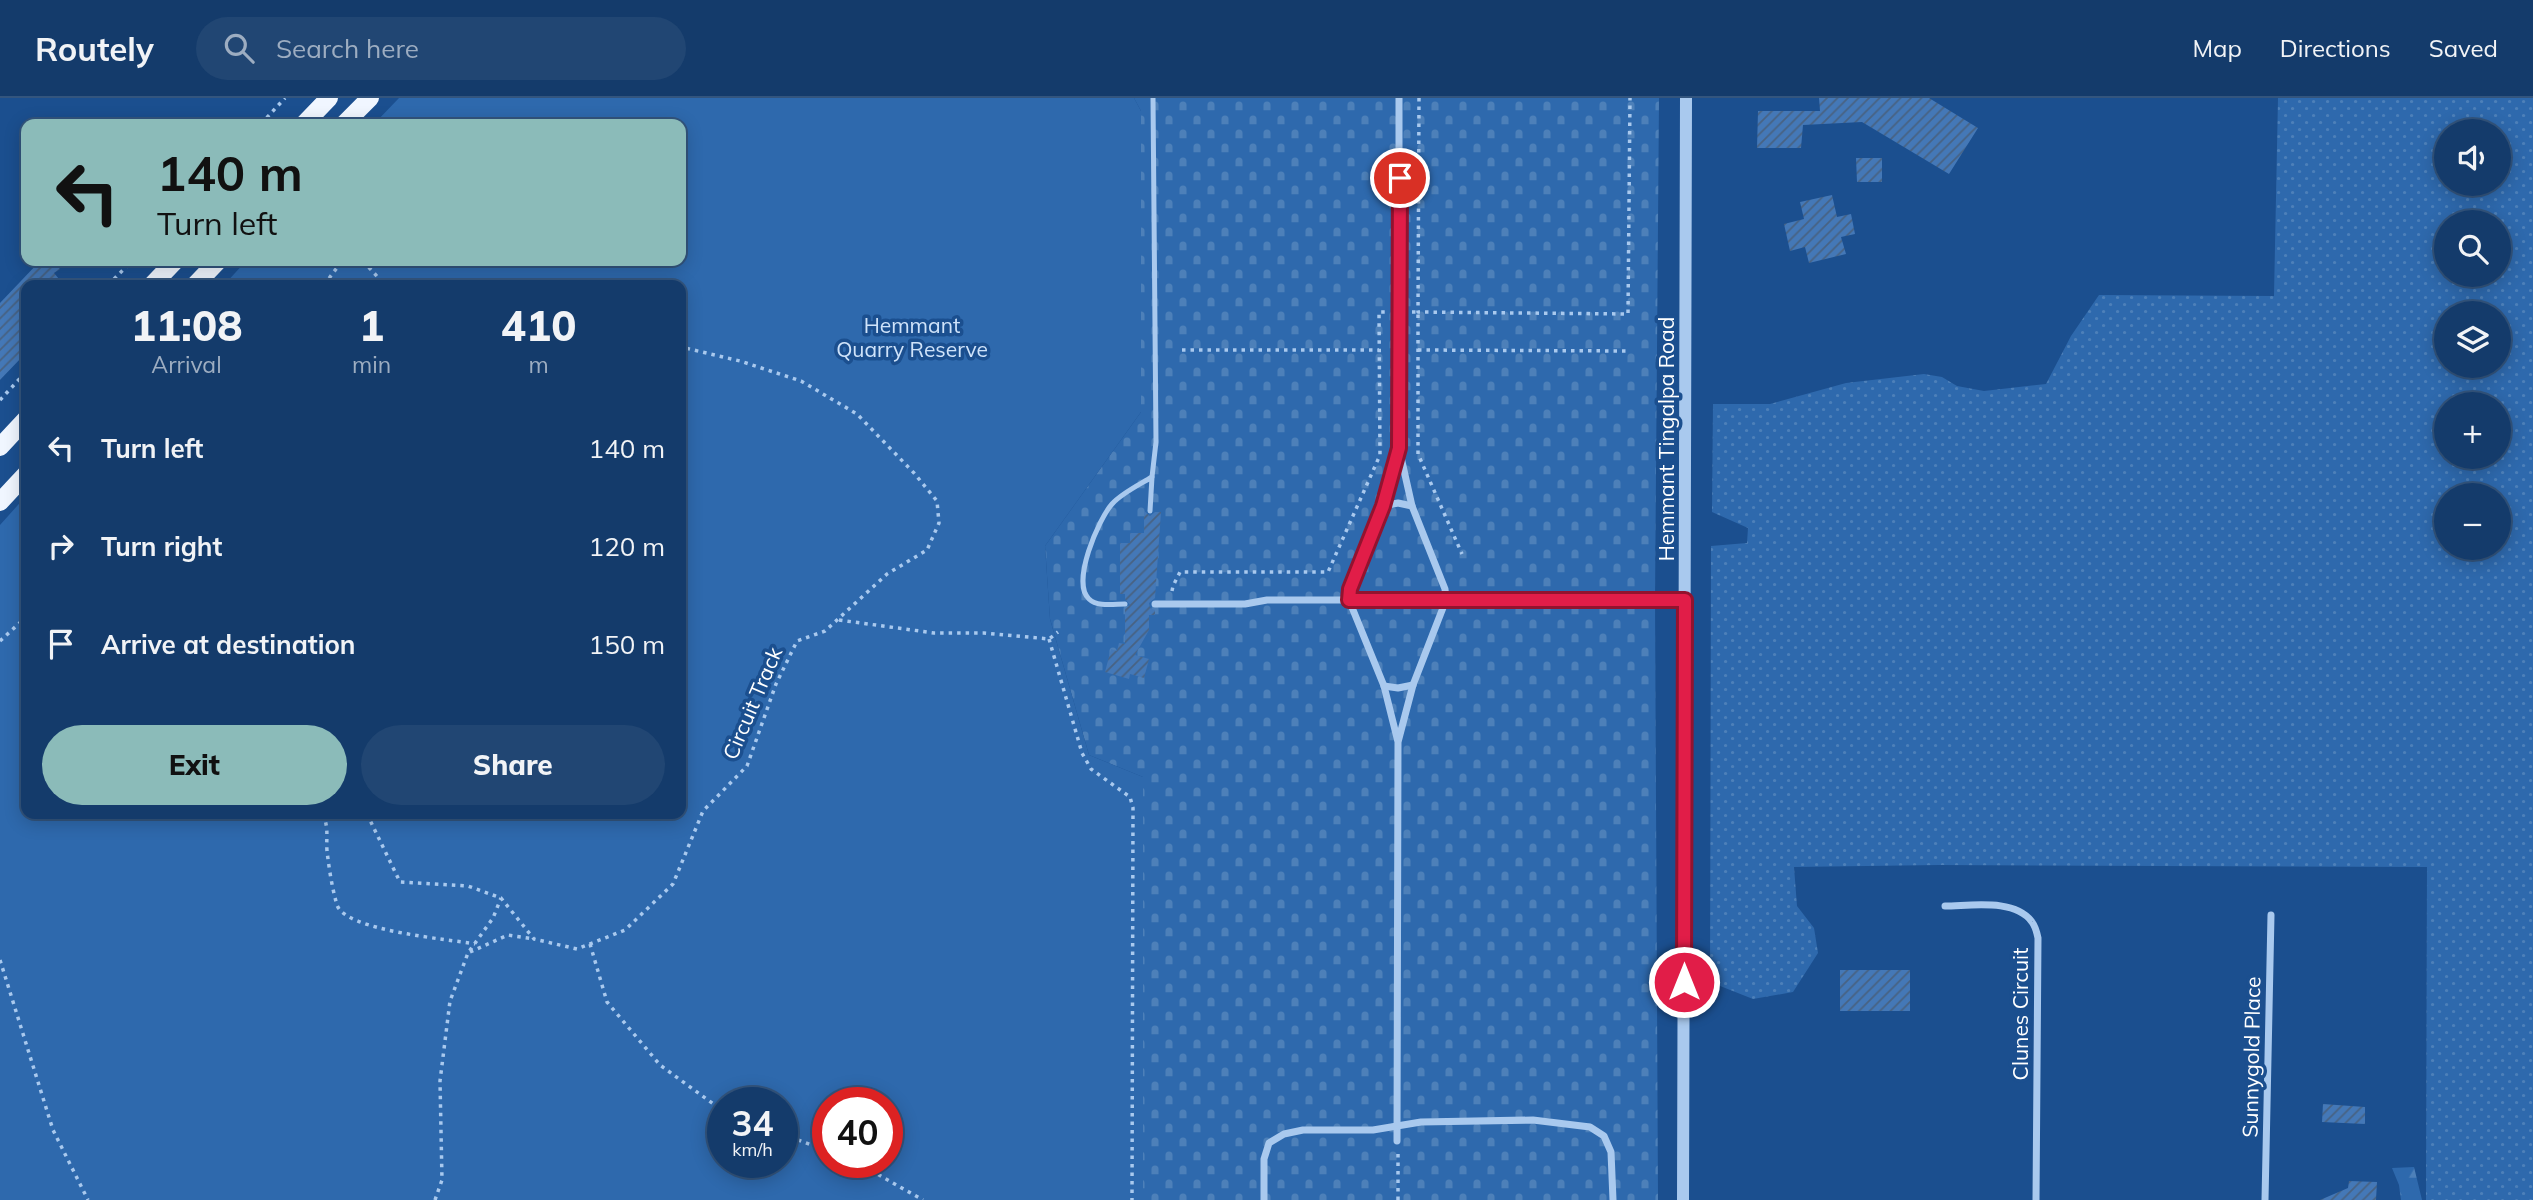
<!DOCTYPE html>
<meta charset="utf-8">
<style>
body{margin:0;font-family:Mulish,sans-serif;background:#214673;color:#f1f3f6;height:100vh;display:flex;flex-direction:column;font-size:26px;white-space:nowrap}
*{box-sizing:border-box;margin:0}
p{font-size:23px;color:#9dadc1}
.icon{flex:none;width:38px;height:38px;fill:none;stroke:currentColor;stroke-width:2;stroke-linecap:round;stroke-linejoin:round}
.map{position:relative;flex:1;overflow:hidden}
.sheet{position:absolute;left:21px;top:182px;width:665px;height:539px;display:flex;flex-direction:column;background:#143b6b;border-radius:14px;box-shadow:0 4px 18px #0003,0 0 0 2px #33557e}
.sheet>*{flex:none}
.hud{position:absolute;left:21px;top:21px;width:665px;height:147px;border-radius:14px;box-shadow:0 4px 18px #0003,0 0 0 2px #33557e;background:#8bbbb9;color:#111;overflow:hidden}
.fabs{position:absolute;left:2434px;top:21px;display:grid;gap:14px}
.fabs a{display:grid;place-items:center;width:77px;height:77px;border-radius:50%;background:#143b6b;box-shadow:0 4px 18px #0003,0 0 0 2px #33557e;font-size:35px}
.speed{position:absolute;left:707px;top:989px;display:flex;gap:14px;font-size:35px;font-weight:700;text-align:center}
.speed>*{display:grid;place-content:center;width:91px;height:91px;border-radius:50%;background:#143b6b;box-shadow:0 4px 18px #0003,0 0 0 2px #33557e;line-height:1}
.speed small{font-size:18px;font-weight:400}
.speed .limit{border:10px solid #d22;background:#fff;color:#111}
.pin{position:absolute;display:grid;place-items:center;width:60px;height:60px;color:#fff;margin:-30px;border:4px solid #fff;border-radius:50%;box-shadow:0 2px 7px #0007}
.me{position:absolute;width:77px;margin:-38px;rotate:0deg;stroke-linejoin:round;filter:drop-shadow(0 0 5px #0008)}
.turn{display:flex;align-items:center;gap:24px;height:147px;padding:0 21px;font-size:32px}
.turn .icon{width:91px;height:91px;stroke-width:2.5}
.turn b{display:block;font-size:49px;line-height:60px}
.eta{display:flex;justify-content:space-evenly;align-items:center;height:119px;text-align:center}
.eta b{font-size:42px;font-weight:800;line-height:49px}
.cta{display:flex;gap:14px;margin-top:auto;padding:14px 21px}
.cta a{flex:1;height:80px;border-radius:42px;background:#8bbbb9;color:#111;font-size:28px;font-weight:800;line-height:80px;text-align:center}
.cta a+a{background:#214673;color:#f1f3f6}
ul{padding:0;list-style:none}
li{display:flex;align-items:center;gap:21px;height:98px;padding:0 21px}
li div{flex:1}
li b{display:block;font-size:26px}
li em{font-style:normal}
header{display:flex;align-items:center;gap:42px;box-sizing:border-box;height:98px;padding:0 35px;background:#143b6b;border-bottom:2px solid #33557e}
header strong{font-size:33px}
nav{display:flex;gap:38px;margin-inline-start:auto;font-size:24px}
.search{width:490px;height:63px;background:#214673;display:flex;align-items:center;gap:18px;box-sizing:border-box;padding:0 24px;border-radius:38px;color:#9dadc1;font-size:26px}
.map>svg:first-child{display:block}
.grass{fill:url(#grass-dots);fill-rule:evenodd}
.forest{fill:url(#forest-firs)}
.cemetery{fill:url(#cemetery-stones)}
.green{fill:#2e69ad;fill-rule:evenodd}
.building{fill:url(#building-hatch)}
.lines{fill:none;stroke-linecap:round;stroke-linejoin:round}
.path{stroke:#a9c9ee;stroke-width:3.5;stroke-dasharray:3.5 5;stroke-linecap:butt}
.service{stroke:#a9c9ee;stroke-width:5}
.minor{stroke:#a9c9ee;stroke-width:7}
.tertiary{stroke:#a9c9ee;stroke-width:12}
.primary{stroke:#f0f6ff;stroke-width:18}
.route-casing{stroke:#92132f;stroke-width:18}
.route{stroke:#e11d48;stroke-width:12}
.labels{text-anchor:middle;dominant-baseline:central;stroke-width:7;stroke-linejoin:round;paint-order:stroke}
.park-label{font-size:21px;fill:#cfe3fa;stroke:#1b4f8f}
.street-label{font-size:21px;fill:#fff;stroke:#1b4f8f}
</style>
<header>
<strong>Routely</strong>
<div class="search"><svg class="icon" aria-label="search" viewBox="0 0 24 24"><circle cx="10" cy="10" r="6"/><path d="M15 15l6 6"/></svg>Search here</div>
<nav><a>Map</a><a>Directions</a><a>Saved</a></nav>
</header>
<div class="map">
<svg width="2533" height="1102" viewBox="0 0 2533 1102">
<defs>
<pattern id="grass-dots" width="8" height="8" patternUnits="userSpaceOnUse" patternTransform="scale(1.75)"><rect width="8" height="8" fill="#2e69ad"/><path d="M2 2h.1M6 6h.1" fill="none" stroke="#4d80b9" stroke-width="1.8" stroke-linecap="round"/></pattern>
<pattern id="forest-firs" width="22" height="20" patternUnits="userSpaceOnUse" patternTransform="scale(1.75)"><rect width="22" height="20" fill="#2e69ad"/><path d="M5 1l3.5 6h-7zM16 11l3.5 6h-7z" fill="#4d80b9"/></pattern>
<pattern id="cemetery-stones" width="16" height="16" patternUnits="userSpaceOnUse" patternTransform="scale(1.75)"><rect width="16" height="16" fill="#2e69ad"/><path d="M2 7V4a2 2 0 0 1 4 0v3zM10 15v-3a2 2 0 0 1 4 0v3z" fill="#4d80b9"/></pattern>
<pattern id="building-hatch" width="6" height="6" patternUnits="userSpaceOnUse" patternTransform="scale(1.75)"><rect width="6" height="6" fill="#4478b7"/><path d="M-1 1l2-2M0 6l6-6M5 7l2-2" fill="none" stroke="#486282"/></pattern>
</defs>
<rect width="100%" height="100%" fill="#1b4f8f"/>
<path class="grass" d="M2278,0H2533V1102H2426L2427,769L1939,767L1794,769L1797,808L1814,830L1818,855L1793,894L1753,901L1710,884L1711,448L1747,445L1748,430L1712,414L1713,306H1770L1846,285L1924,276L1942,279L1957,288L1984,293L2046,286L2071,238L2099,197L2274,198ZM2446,33H2499V86H2446ZM2446,124H2499V177H2446ZM2446,215H2499V268H2446ZM2446,306H2499V359H2446ZM2446,397H2499V450H2446Z"/>
<polygon class="forest" points="2414,1069 2422,1102 2401,1102 2399,1087 2392,1070"/>
<polygon class="cemetery" points="1134,0 1659,0 1655,502 1658,1102 1143,1102 1143,679 1089,657 1050,521 1045,448 1141,314 1141,13"/>
<path class="green" d="M399,0H1134L1141,13V314L1045,448L1050,521L1089,657L1143,679V1102H0V427L26,398V716H681V187H224L246,163H681V26H374ZM782,1004V1064H723V1004ZM887,1004V1064H828V1004Z"/>
<g class="building">
<polygon points="1819,0 1929,0 1978,30 1949,76 1862,24 1803,27 1801,50 1757,50 1758,13 1820,13"/>
<polygon points="1856,60 1882,60 1882,84 1857,84"/>
<polygon points="1832,97 1837,119 1851,116 1855,136 1841,139 1846,156 1809,165 1805,149 1790,153 1784,126 1804,121 1800,104"/>
<polygon points="40,163 53,163 60,171 54,175 64,187 26,187 26,259 22,259 0,282 0,205"/>
<polygon points="1144,413 1150,418 1155,414 1161,414 1155,500 1149,505 1150,510 1155,512 1155,517 1149,517 1149,532 1135,557 1149,561 1144,580 1130,576 1129,581 1105,574 1111,551 1117,553 1119,545 1125,546 1125,511 1130,507 1125,501 1125,496 1120,496 1120,445 1130,445 1130,435 1144,435"/>
<rect x="1840" y="872" width="70" height="41"/>
<polygon points="2323,1006 2365,1009 2365,1026 2322,1024"/>
<polygon points="2349,1083 2377,1084 2376,1102 2320,1102 2348,1090"/>
</g>
<g class="lines">
<g class="path">
<polyline points="1419,0 1418,214 1628,216 1630,0"/>
<polyline points="261,26 285,0"/>
<polyline points="363,163 385,187"/>
<polyline points="108,187 132,163"/>
<polyline points="324,187 342,163"/>
<polyline points="1412,214 1418,214 1418,356 1462,456"/>
<polyline points="1182,252 1379,252"/>
<polyline points="1418,252 1629,253"/>
<polyline points="0,302 26,274"/>
<polyline points="1172,493 1173,488 1180,474 1328,474 1380,357 1379,214 1387,214"/>
<polyline points="839,522 934,535 984,535 1049,541 1058,534"/>
<polyline points="1049,541 1082,655 1091,671 1130,699 1133,710 1132,1102"/>
<polyline points="0,543 26,519"/>
<path d="M323,716C329,731 326,738 327,753C329,770 332,790 337,807C346,833 448,841 475,846"/>
<polyline points="367,716 400,784 468,788 501,800 534,841 577,851 625,832 673,786 703,713 747,668 776,586 797,543 825,533 887,476 927,452 939,425 937,403 914,375 857,316 801,283 740,263 681,249"/>
<polyline points="590,846 607,904 660,967 723,1013"/>
<polyline points="470,854 508,837 534,841"/>
<polyline points="0,862 53,1032 88,1102"/>
<polyline points="782,1036 828,1053"/>
<polyline points="1398,1056 1398,1102"/>
<polyline points="856,1064 923,1102"/>
<polyline points="435,1102 442,1082 440,983 450,903 468,855 493,820 501,800"/>
</g>
<g class="service">
<polyline points="1152,379 1156,344 1153,0"/>
<path d="M1125,506C1114,506 1097,509 1089,501C1071,485 1098,422 1112,406C1122,395 1139,387 1152,379L1150,413"/>
</g>
<g class="minor">
<polyline points="1399,350 1399,0"/>
<polyline points="1383,408 1398,405 1412,408"/>
<polyline points="1155,506 1245,506 1267,502 1685,502"/>
<polyline points="1384,588 1398,590 1413,587"/>
<path d="M1945,808C1970,808 2015,800 2032,824C2035,828 2037,835 2038,840L2036,1102"/>
<polyline points="1397,1043 1398,644 1413,587 1446,502 1445,491 1412,408 1399,350 1383,408 1350,491 1349,502 1384,588 1398,644"/>
<polyline points="1264,1102 1264,1061 1269,1045 1284,1036 1303,1032 1373,1032 1421,1024 1533,1022 1590,1029 1604,1038 1611,1054 1613,1102"/>
<polyline points="2265,1102 2271,817"/>
</g>
<polyline class="tertiary" points="1683,1102 1686,0"/>
<g class="primary">
<polyline points="304,26 329,0"/>
<polyline points="344,26 370,0"/>
<polyline points="152,187 175,163"/>
<polyline points="195,187 218,163"/>
<polyline points="0,349 26,321"/>
<polyline points="0,404 26,376"/>
</g>
</g>
<g class="lines">
<defs>
<polyline id="route" points="1400,80 1399,350 1383,408 1350,491 1349,502 1685,502 1684,884"/>
</defs>
<use href="#route" class="route-casing"/>
<use href="#route" class="route"/>
</g>
<g class="labels">
<g class="park-label">
<text x="912" y="227">Hemmant<tspan x="912" dy="24">Quarry Reserve</tspan></text>
</g>
<g class="street-label">
<text transform="translate(1666 341) rotate(-90)">Hemmant Tingalpa Road</text>
<text transform="translate(752 605) rotate(-67)">Circuit Track</text>
<text transform="translate(2020 916) rotate(-90)">Clunes Circuit</text>
<text transform="translate(2251 959) rotate(-89)">Sunnygold Place</text>
</g>
</g>
</svg>
<div class="fabs">
<a><svg class="icon" aria-label="sound" viewBox="0 0 24 24"><path d="M4 9h4l5-4v14l-5-4H4zM17 9q2 3 0 6"/></svg></a>
<a><svg class="icon" aria-label="search" viewBox="0 0 24 24"><circle cx="10" cy="10" r="6"/><path d="M15 15l6 6"/></svg></a>
<a><svg class="icon" aria-label="layers" viewBox="0 0 24 24"><path d="M12 4l9 5-9 5-9-5zM3 14l9 5 9-5"/></svg></a>
<a>+</a>
<a>−</a>
</div>
<div class="speed"><div>34<small>km/h</small></div><div class="limit">40</div></div>
<div class="pin" style="left:1400px;top:80px;background:#d93025"><svg class="icon" aria-label="arrive" viewBox="0 0 24 24"><path d="M6 21V4h12l-3 4 3 4H6"/></svg></div>
<svg class="me" style="left:1684px;top:884px" viewBox="-20 -20 40 40"><circle r="17" fill="#e11d48" stroke="#fff" stroke-width="3"/><path d="M0-11L8 9 0 5-8 9z" fill="#fff"/></svg>
<div class="hud">
<div class="turn"><svg class="icon" aria-label="left" viewBox="0 0 24 24"><path d="M17 20v-9H6M10 6l-5 5 5 5"/></svg><div><b>140 m</b>Turn left</div></div>
</div>
<section class="sheet">
<div class="eta">
<div><b>11:08</b><p>Arrival</p></div>
<div><b>1</b><p>min</p></div>
<div><b>410</b><p>m</p></div>
</div>
<ul>
<li><svg class="icon" aria-label="left" viewBox="0 0 24 24"><path d="M17 20v-9H6M10 6l-5 5 5 5"/></svg><div><b>Turn left</b></div><em>140 m</em></li>
<li><svg class="icon" aria-label="right" viewBox="0 0 24 24"><path d="M7 20v-9h11M14 6l5 5-5 5"/></svg><div><b>Turn right</b></div><em>120 m</em></li>
<li><svg class="icon" aria-label="arrive" viewBox="0 0 24 24"><path d="M6 21V4h12l-3 4 3 4H6"/></svg><div><b>Arrive at destination</b></div><em>150 m</em></li>
</ul>
<div class="cta"><a>Exit</a><a>Share</a></div>
</section>
</div>
